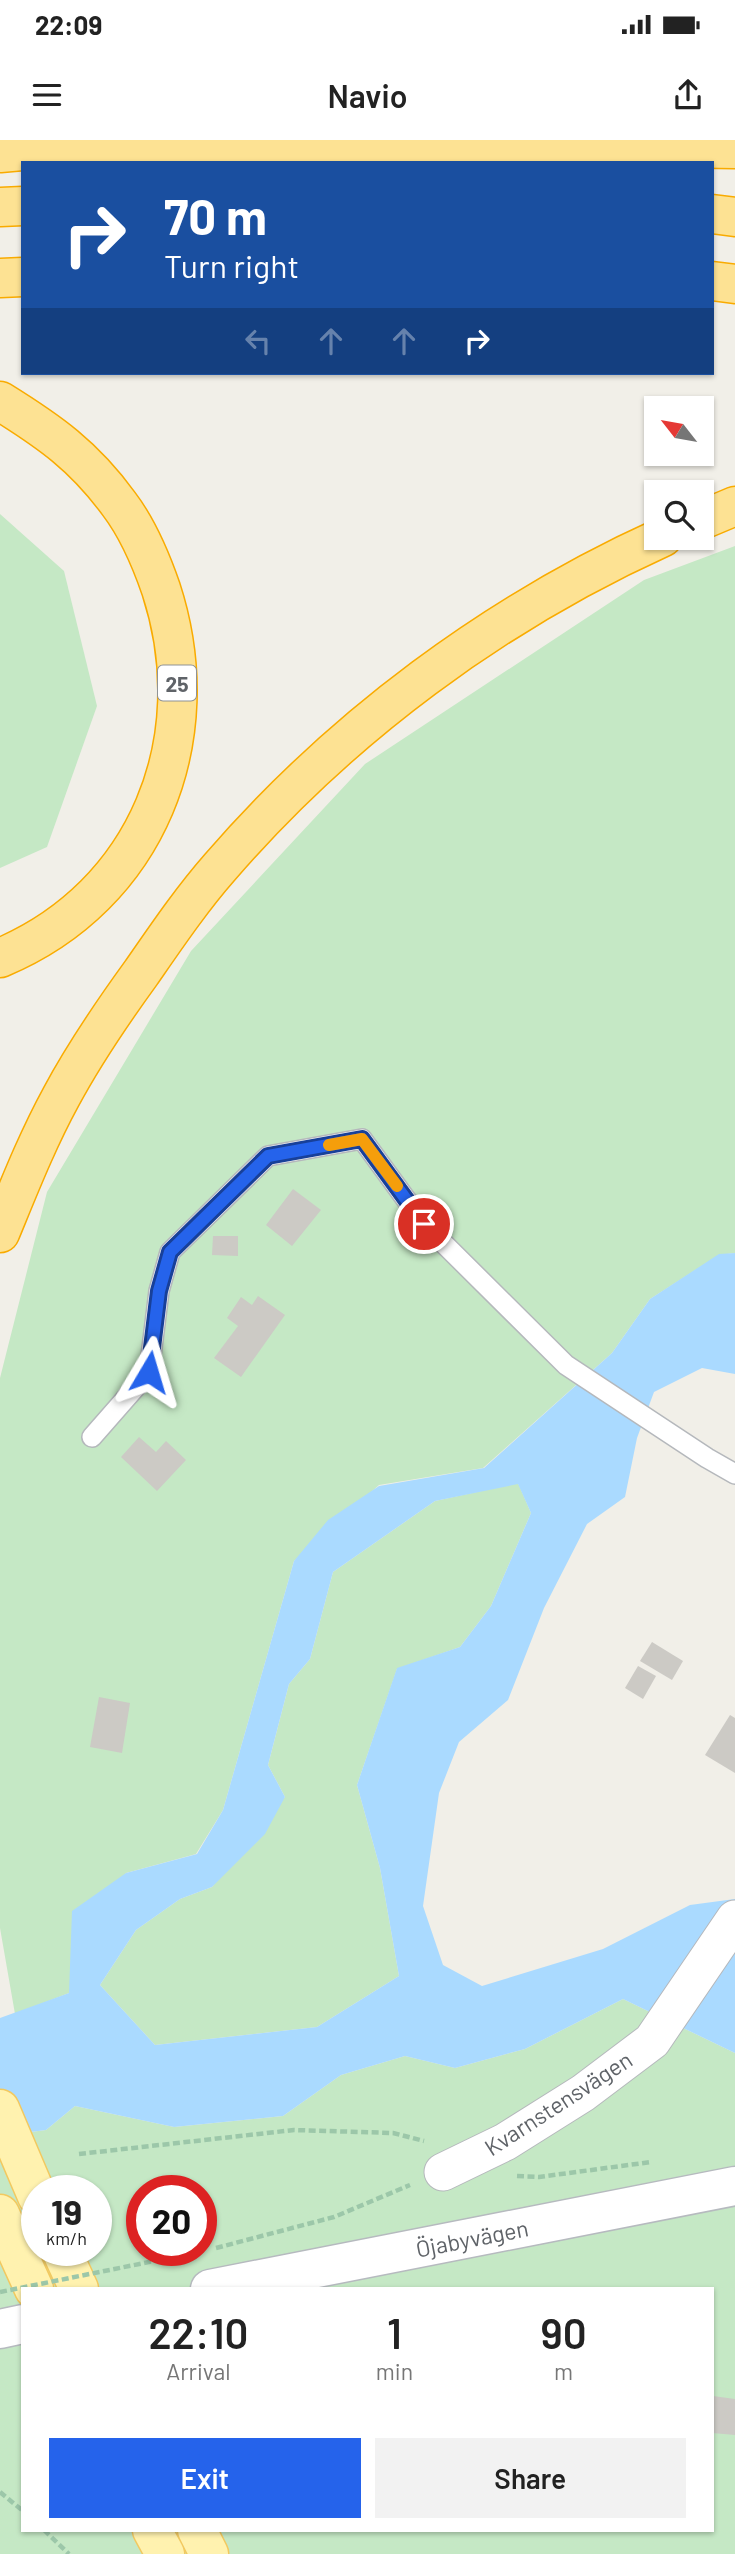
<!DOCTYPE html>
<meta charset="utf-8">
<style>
body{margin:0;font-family:Barlow,sans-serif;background:#f2f2f2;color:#222;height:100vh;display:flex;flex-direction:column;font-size:26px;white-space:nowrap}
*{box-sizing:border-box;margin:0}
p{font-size:23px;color:#767676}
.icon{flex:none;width:38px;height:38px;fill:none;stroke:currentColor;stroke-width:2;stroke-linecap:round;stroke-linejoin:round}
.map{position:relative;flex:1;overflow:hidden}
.side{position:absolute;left:21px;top:2147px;width:693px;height:245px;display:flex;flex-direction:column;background:#fff;border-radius:0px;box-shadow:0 2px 5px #0004}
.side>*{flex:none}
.guide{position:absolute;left:21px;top:21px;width:693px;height:214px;border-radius:0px;box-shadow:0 2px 5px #0004;background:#1a4fa0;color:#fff;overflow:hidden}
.needle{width:46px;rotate:301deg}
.fabs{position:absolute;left:644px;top:256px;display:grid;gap:14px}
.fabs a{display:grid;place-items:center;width:70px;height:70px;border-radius:0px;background:#fff;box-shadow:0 2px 5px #0004;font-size:35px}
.speed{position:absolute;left:21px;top:2035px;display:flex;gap:14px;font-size:35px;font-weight:700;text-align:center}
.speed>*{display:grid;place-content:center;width:91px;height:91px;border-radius:50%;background:#fff;box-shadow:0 2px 5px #0004;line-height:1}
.speed small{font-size:18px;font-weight:400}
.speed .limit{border:10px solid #d22;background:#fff;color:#111}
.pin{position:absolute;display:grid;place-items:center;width:60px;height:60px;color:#fff;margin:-30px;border:4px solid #fff;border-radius:50%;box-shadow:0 2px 7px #0007}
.me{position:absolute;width:77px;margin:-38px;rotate:7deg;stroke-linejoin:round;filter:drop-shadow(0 0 5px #0008)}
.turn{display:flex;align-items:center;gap:24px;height:147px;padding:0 28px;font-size:32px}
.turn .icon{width:91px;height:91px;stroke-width:2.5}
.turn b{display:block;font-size:49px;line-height:60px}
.lanes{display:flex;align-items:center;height:66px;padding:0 28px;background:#0003;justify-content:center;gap:35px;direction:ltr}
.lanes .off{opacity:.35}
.eta{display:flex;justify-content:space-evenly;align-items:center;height:119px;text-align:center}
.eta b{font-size:42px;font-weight:600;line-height:49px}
.primary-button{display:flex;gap:14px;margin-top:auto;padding:14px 28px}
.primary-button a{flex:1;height:80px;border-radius:0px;background:#2563eb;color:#fff;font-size:28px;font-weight:600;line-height:80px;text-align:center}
.primary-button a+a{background:#f2f2f2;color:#222}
.status{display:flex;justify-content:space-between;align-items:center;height:49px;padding:0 35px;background:#fff;direction:ltr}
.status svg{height:19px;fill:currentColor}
header{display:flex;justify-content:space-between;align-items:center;height:91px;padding:0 28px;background:#fff;font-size:32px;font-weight:600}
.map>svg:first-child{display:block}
.green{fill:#c5e8c5;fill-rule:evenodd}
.water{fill:#aadaff;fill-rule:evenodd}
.building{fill:#cccac5}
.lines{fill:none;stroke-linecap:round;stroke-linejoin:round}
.lane-casing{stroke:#b5b8bc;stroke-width:22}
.street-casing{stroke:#b5b8bc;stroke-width:39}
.secondary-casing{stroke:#b6babf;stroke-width:41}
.primary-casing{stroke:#f2c960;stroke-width:41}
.highway-casing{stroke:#f9ab00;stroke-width:41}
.path{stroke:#9cc7a9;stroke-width:4.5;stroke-dasharray:7 3.5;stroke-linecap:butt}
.lane{stroke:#fff;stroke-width:19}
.street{stroke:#fff;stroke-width:37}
.secondary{stroke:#fff;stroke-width:38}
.primary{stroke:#fff2af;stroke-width:38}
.highway{stroke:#fde293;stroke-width:38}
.path-bridge{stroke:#9cc7a9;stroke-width:4.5;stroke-dasharray:7 3.5;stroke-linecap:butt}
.route-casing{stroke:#184099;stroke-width:18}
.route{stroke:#2563eb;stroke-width:12}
.slow{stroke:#f59e0b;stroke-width:12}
.labels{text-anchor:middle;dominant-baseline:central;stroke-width:6;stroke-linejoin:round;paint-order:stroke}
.shield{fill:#fff;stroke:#8f9295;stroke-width:2}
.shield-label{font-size:21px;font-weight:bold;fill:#5f6368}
.street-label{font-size:23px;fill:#5f6368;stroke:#fff}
</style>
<div class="status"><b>22:09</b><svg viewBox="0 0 49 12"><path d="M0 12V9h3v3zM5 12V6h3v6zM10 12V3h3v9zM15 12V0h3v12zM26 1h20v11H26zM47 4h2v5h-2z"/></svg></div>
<header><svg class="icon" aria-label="menu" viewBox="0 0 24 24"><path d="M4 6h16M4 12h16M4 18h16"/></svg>Navio<svg class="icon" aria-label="share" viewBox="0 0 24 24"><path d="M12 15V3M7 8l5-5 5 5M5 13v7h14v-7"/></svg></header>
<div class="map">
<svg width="735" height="2414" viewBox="0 0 735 2414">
<rect width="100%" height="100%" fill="#f1efe8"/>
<g class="green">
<polygon points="0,374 64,431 97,566 47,707 0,728"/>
<polygon points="735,406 735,1113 719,1115 650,1159 612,1213 483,1328 379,1345 294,1421 223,1670 196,1714 126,1733 69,1853 15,1874 0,1788 0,1238 47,1052 191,811 365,624 644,440"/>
<polygon points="518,1343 531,1373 491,1466 460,1507 397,1529 357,1645 380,1728 399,1836 317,1887 155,1905 100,1845 136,1790 180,1759 212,1747 285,1657 268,1625 289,1544 310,1519 333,1432 435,1361"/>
<path d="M623,1859L735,1913V2414H0V1996L46,1990L75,1966L174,1987L283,1976L341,1935L405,1916L455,1928L525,1909ZM37,2051H96V2110H37ZM142,2051H201V2110H142ZM23,2149H712V2390H23Z"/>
</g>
<path class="water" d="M735,1113V1234L702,1228L654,1252L637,1298L625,1357L587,1384L544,1468L508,1560L459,1602L439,1653L423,1766L443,1825L482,1846L603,1809L690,1765L735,1759V1913L623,1859L525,1909L455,1928L405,1916L341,1935L283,1976L174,1987L75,1966L46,1990L0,1996V1878L69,1853L72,1771L126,1733L197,1714L223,1670L294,1421L328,1380L379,1346L484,1328L612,1213L650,1159L719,1114ZM518,1344L531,1373L491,1466L460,1507L397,1528L357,1645L380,1728L399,1836L317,1887L155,1905L100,1845L136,1790L180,1759L212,1747L265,1694L285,1657L268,1625L289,1544L310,1519L333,1432L435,1361Z"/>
<g class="building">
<polygon points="293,1049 321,1070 292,1106 266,1085"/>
<polygon points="213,1096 238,1096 238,1116 212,1115"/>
<polygon points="258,1156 285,1175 241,1237 214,1218 238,1186 227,1178 241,1157 252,1165"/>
<polygon points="139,1297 156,1312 166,1301 186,1320 157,1351 121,1317"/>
<polygon points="652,1502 683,1521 672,1540 640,1521"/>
<polygon points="638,1526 656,1536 643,1559 625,1548"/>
<polygon points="99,1557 130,1563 122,1613 90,1607"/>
<polygon points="730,1575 735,1578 735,1633 705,1615"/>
<polygon points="713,2256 735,2259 735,2295 712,2293"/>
</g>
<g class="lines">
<defs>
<polyline id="lane" points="92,1297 149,1232 159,1151 170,1112 268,1016 362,999 424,1084 566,1225 707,1318 735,1334"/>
<polyline id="street" points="443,2032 505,2002 583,1953 652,1901 735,1779"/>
<g id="secondary">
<polyline points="210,2149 735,2046"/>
<polyline points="0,2189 23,2184"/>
</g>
<g id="primary">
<polyline points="0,1969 37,2056"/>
<polyline points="0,2074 34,2149"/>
<polyline points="61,2110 79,2149"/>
<polyline points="152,2390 165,2414"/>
<polyline points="197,2390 209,2414"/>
</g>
<g id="highway">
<polyline points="0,13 77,6 419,4 735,9"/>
<polyline points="0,67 23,66"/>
<polyline points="712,74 735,77"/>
<polyline points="0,138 23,137"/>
<polyline points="712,141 735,144"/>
<path d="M0,261C50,292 84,316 119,364C138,389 151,420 161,449C210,599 148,756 0,818"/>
<polyline points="702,380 735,366"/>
<path d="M0,1093C19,1047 37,1001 61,957C84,914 112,873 141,833C166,797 191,760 220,727C341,587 495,473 663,397"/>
</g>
</defs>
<use href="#lane" class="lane-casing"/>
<use href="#street" class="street-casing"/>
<use href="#secondary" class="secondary-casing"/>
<use href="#primary" class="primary-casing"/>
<use href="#highway" class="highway-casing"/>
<g class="path">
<polyline points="79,2014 294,1990 393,1993 424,2001"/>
<polyline points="517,2036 539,2037 651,2022"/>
<polyline points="216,2108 334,2077 410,2045"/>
<polyline points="0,2352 23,2371"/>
<polyline points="44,2390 69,2414"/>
</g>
<use href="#lane" class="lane"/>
<use href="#street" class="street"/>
<use href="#secondary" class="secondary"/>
<use href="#primary" class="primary"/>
<use href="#highway" class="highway"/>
<polyline class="path-bridge" points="0,2152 194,2113"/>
</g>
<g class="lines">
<defs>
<polyline id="route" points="149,1232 159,1151 170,1112 268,1016 362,999 424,1084"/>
</defs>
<use href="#route" class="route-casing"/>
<use href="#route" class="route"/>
<polyline class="slow" points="329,1005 362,999 397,1046"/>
</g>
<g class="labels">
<rect class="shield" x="158" y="525.5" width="38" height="35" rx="5"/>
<g class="shield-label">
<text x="177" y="543">25</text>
</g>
<g class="street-label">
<text transform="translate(558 1963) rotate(-33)">Kvarnstensvägen</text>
<text transform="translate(472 2098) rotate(-11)">Öjabyvägen</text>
</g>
</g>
</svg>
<div class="fabs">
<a><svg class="needle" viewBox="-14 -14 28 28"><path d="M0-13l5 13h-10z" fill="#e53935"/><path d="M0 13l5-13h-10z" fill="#767676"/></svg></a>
<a><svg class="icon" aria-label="search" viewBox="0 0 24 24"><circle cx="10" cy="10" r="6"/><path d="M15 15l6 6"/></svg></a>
</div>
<div class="speed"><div>19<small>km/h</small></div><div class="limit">20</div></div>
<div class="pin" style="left:424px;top:1084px;background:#d93025"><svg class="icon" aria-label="arrive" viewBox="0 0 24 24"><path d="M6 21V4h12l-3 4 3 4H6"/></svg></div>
<svg class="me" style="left:149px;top:1232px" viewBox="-20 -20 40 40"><path d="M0-17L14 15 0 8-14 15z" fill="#2563eb" stroke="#fff" stroke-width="4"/></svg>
<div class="guide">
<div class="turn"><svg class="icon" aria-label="right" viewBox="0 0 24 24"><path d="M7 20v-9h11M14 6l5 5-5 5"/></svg><div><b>70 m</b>Turn right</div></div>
<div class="lanes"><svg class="icon off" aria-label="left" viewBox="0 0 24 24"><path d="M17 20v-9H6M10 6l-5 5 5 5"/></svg><svg class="icon off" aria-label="ahead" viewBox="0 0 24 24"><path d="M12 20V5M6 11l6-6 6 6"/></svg><svg class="icon off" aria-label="ahead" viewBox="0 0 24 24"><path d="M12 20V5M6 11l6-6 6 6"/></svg><svg class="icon" aria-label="right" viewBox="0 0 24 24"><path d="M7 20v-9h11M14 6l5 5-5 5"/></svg></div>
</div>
<section class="side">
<div class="eta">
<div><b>22:10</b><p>Arrival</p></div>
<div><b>1</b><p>min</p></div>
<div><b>90</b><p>m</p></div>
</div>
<div class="primary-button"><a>Exit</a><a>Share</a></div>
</section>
</div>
